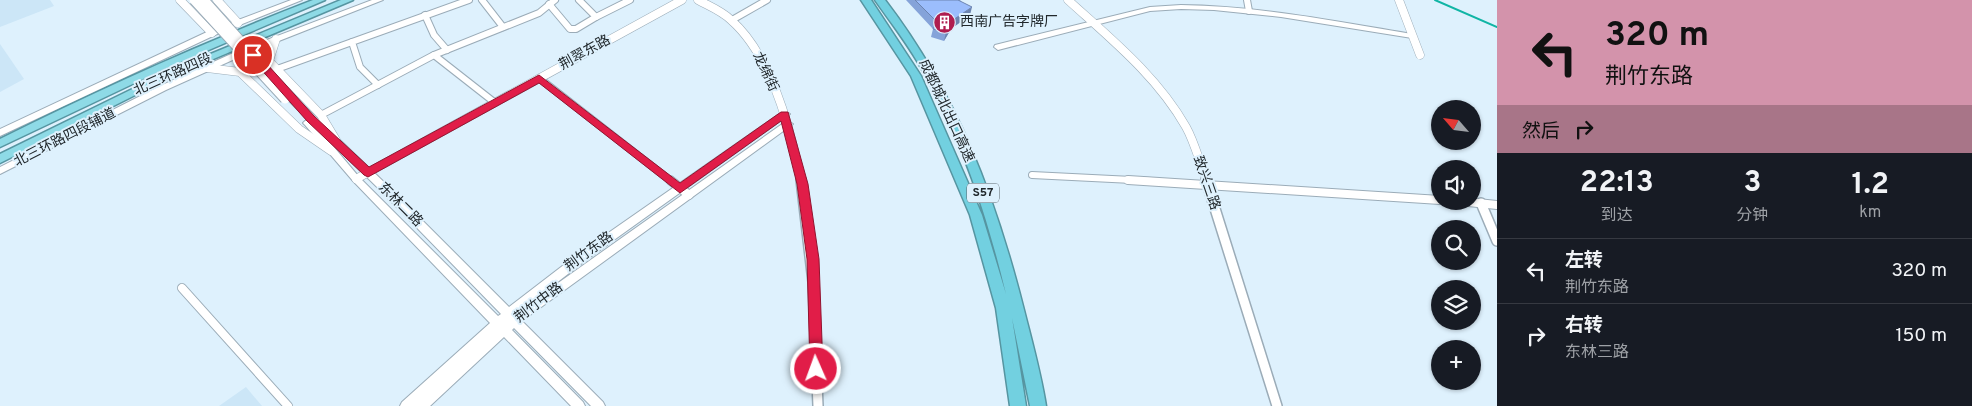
<!DOCTYPE html>
<html lang="zh">
<meta charset="utf-8">
<style>
body{margin:0;font-family:Overpass,"Noto Sans SC",sans-serif;background:#242831;color:#f1f3f6;height:100vh;display:flex;flex-direction:column;font-size:19px;white-space:nowrap}
*{box-sizing:border-box;margin:0}
p{font-size:16px;color:#9ea1a6}
.icon{flex:none;width:28px;height:28px;fill:none;stroke:currentColor;stroke-width:2;stroke-linecap:round;stroke-linejoin:round}
.map{position:relative;flex:1;overflow:hidden}
.details{display:flex;flex-direction:column;background:#171b24;width:475px}
.details>*{flex:none}
.hud{background:#d393ab;color:#111;overflow:hidden}
.needle{width:32px;rotate:298deg}
.tools{position:absolute;left:1431px;top:100px;display:grid;gap:10px}
.tools a{display:grid;place-items:center;width:50px;height:50px;border-radius:50%;background:#171b24;box-shadow:0 1px 4px #0004;font-size:25px}
.pin{position:absolute;display:grid;place-items:center;width:42px;height:42px;color:#fff;margin:-21px;border:2px solid #fff;border-radius:50%;box-shadow:0 1px 5px #0007}
.me{position:absolute;width:55px;margin:-28px;rotate:358deg;stroke-linejoin:round;filter:drop-shadow(0 0 4px #0008)}
.turn{display:flex;align-items:center;gap:18px;height:105px;padding:0 25px;font-size:22px}
.turn .icon{width:65px;height:65px;stroke-width:2.5}
.turn b{display:block;font-size:35px;line-height:42px}
.then{display:flex;align-items:center;height:48px;padding:0 25px;background:#0003;gap:10px;font-size:19px}
.eta{display:flex;justify-content:space-evenly;align-items:center;height:85px;text-align:center}
.eta b{font-size:30px;font-weight:700;line-height:35px}
ul{padding:0;list-style:none}
li{display:flex;align-items:center;gap:15px;height:65px;padding:0 25px;border-top:1px solid #363941}
li div{flex:1}
li b{display:block;font-size:19px}
li em{font-style:normal}
main{display:flex;flex:1;min-height:0}
.map>svg:first-child{display:block}
.built{fill:#cce6f7}
.lines{fill:none;stroke-linecap:round;stroke-linejoin:round}
.stream{stroke:#10b5a5;stroke-width:2}
.minor-far1-casing{stroke:#9bacb8;stroke-width:8}
.minor-casing{stroke:#9bacb8;stroke-width:10}
.tertiary-far1-casing{stroke:#9bacb8;stroke-width:9}
.tertiary-casing{stroke:#9bacb8;stroke-width:12}
.secondary-casing{stroke:#9bacb8;stroke-width:2}
.trunk-casing{stroke:#5695a1;stroke-width:3}
.motorway-casing{stroke:#5695a1;stroke-width:3}
.minor-far1{stroke:#fff;stroke-width:6}
.minor{stroke:#fff;stroke-width:8}
.tertiary-far1{stroke:#fff;stroke-width:8}
.tertiary{stroke:#fff;stroke-width:9}
.secondary{fill:#fff;fill-rule:evenodd}
.trunk{fill:#8edae6;fill-rule:evenodd}
.motorway{fill:#72d0e0;fill-rule:evenodd}
.secondary-bridge-casing{stroke:#9bacb8;stroke-width:11;stroke-linecap:butt}
.secondary-bridge{stroke:#fff;stroke-width:9}
.wall{fill:#85a3d9}
.shaded-wall{fill:#6c84b0}
.building{fill:#9bbdfc;stroke:#6c84b0}
.route{fill:#e11d48;stroke:#92132f}
.labels{text-anchor:middle;dominant-baseline:central;stroke-width:4;stroke-linejoin:round;paint-order:stroke}
.shield{fill:#def1fd;stroke:#5a646b;stroke-width:1}
.shield-label{font-size:12px;font-weight:bold;fill:#21282c}
.poi-label{font-size:14px;fill:#21282c;stroke:#def1fd;text-anchor:start}
.street-label{font-size:14px;fill:#21282c;stroke:#def1fd}
</style>
<main>
<div class="map">
<svg width="1497" height="406" viewBox="0 0 1497 406">
<rect width="100%" height="100%" fill="#def1fd"/>
<g class="built">
<polygon points="0,0 50,0 54,6 0,27"/>
<polygon points="0,44 24,79 0,92"/>
<polygon points="246,387 262,406 219,406"/>
</g>
<g class="lines">
<polyline class="stream" points="1435,0 1497,27"/>
<defs>
<g id="minor-far1">
<polyline points="482,0 503,27"/>
<polyline points="579,0 596,17 630,0"/>
<polyline points="1247,0 1249,11"/>
<polyline points="549,4 570,29 576,29 596,17"/>
<polyline points="425,15 434,35 447,50"/>
<polyline points="732,20 767,0"/>
<polyline points="434,55 539,13 555,0"/>
<polyline points="277,69 352,42"/>
<polyline points="539,78 671,181"/>
<polyline points="378,85 360,67 352,42 469,0"/>
<polyline points="321,115 434,55 494,102"/>
<polyline points="1032,175 1152,181"/>
</g>
<g id="minor">
<polyline points="670,180 689,195"/>
<polyline points="1128,180 1440,200"/>
<polyline points="1459,201 1497,205"/>
<polyline points="182,288 288,406"/>
</g>
<g id="tertiary-far1">
<polyline points="180,0 212,33"/>
<polyline points="217,0 238,23"/>
<path d="M698,0C709,6 722,11 731,20C771,55 791,130 801,181"/>
<path d="M1068,0C1111,39 1157,76 1186,127C1195,143 1200,164 1207,181"/>
<polyline points="1399,0 1420,55"/>
<polyline points="276,39 269,61 321,115 336,140"/>
<polyline points="207,68 240,72 299,129 331,151"/>
<polyline points="240,72 252,62 269,61"/>
<polyline points="356,179 682,0"/>
</g>
<g id="tertiary">
<polyline points="801,180 813,282 818,406"/>
<polyline points="1206,180 1277,406"/>
<polyline points="1481,203 1497,241"/>
</g>
<g id="secondary">
<polygon points="291,0 302,0 215,35 0,136 0,129 209,31"/>
<polygon points="372,0 383,0 246,54 166,90 0,174 0,167 160,86 240,50"/>
<path d="M1181,5C1259,6 1335,21 1412,34L1416,36L1412,38L1281,17L1214,10L1181,9L1150,11L998,50L994,47L995,45L1150,7Z"/>
<path d="M290,94L293,95L386,184L509,307L578,254L782,112L785,111L790,114L586,260L537,298L785,122L788,121L793,124L522,321L603,402L605,406H591L514,328L512,330L583,402L585,406H571L504,337L430,406H400L402,402L490,323L353,181L305,125L303,123L305,121L308,120L287,99L286,97L287,95ZM323,134L380,190L501,314L498,316L359,177Z"/>
</g>
<g id="trunk">
<path d="M313,0H325L162,70L0,147V139C102,88 207,41 313,0Z"/>
<polygon points="341,0 353,0 173,76 0,163 0,154 167,72"/>
</g>
<path id="motorway" d="M861,0H871L921,76L982,215L1006,294C988,219 963,141 924,73C910,47 892,24 875,0H885C957,94 995,196 1024,310C1032,342 1041,374 1046,406H1030L1012,318L1026,406H1010L996,308L970,215L911,76Z"/>
</defs>
<use href="#minor-far1" class="minor-far1-casing"/>
<use href="#minor" class="minor-casing"/>
<use href="#tertiary-far1" class="tertiary-far1-casing"/>
<use href="#tertiary" class="tertiary-casing"/>
<use href="#secondary" class="secondary-casing"/>
<use href="#trunk" class="trunk-casing"/>
<use href="#motorway" class="motorway-casing"/>
<use href="#minor-far1" class="minor-far1"/>
<use href="#minor" class="minor"/>
<use href="#tertiary-far1" class="tertiary-far1"/>
<use href="#tertiary" class="tertiary"/>
<use href="#secondary" class="secondary"/>
<use href="#trunk" class="trunk"/>
<use href="#motorway" class="motorway"/>
<defs>
<g id="secondary-bridge">
<polyline points="194,0 285,99"/>
<polyline points="204,0 253,55"/>
</g>
</defs>
<use href="#secondary-bridge" class="secondary-bridge-casing"/>
<use href="#secondary-bridge" class="secondary-bridge"/>
</g>
<polygon class="wall" points="906,0 960,0 970,15 951,29 944,41 931,37 933,29"/>
<polygon class="shaded-wall" points="972,7 970,15 951,29 944,41 946,32 953,20"/>
<polygon class="building" points="915,0 958,0 972,7 953,20 946,32 933,29 937,22"/>
<polygon class="route" points="250,53 257,53 314,116 369,167 539,75 680,183 781,112 788,112 808,184 819,259 823,369 821,373 812,373 810,369 807,259 797,184 781,121 680,193 539,83 368,177 364,175 307,121 250,57"/>
<defs>
<symbol id="building-disc" viewBox="-11 -11 22 22"><circle r="9.5" fill="#af1d4f" stroke="#def1fd"/><path d="M-4-6H4V6H1V3H-1V6H-4ZM-2.5-4.3h1.7v1.8h-1.7ZM.8-4.3h1.7v1.8H.8ZM-2.5-1h1.7V.8h-1.7ZM.8-1h1.7V.8H.8Z" fill="#fff"/></symbol>
</defs>
<g fill-rule="evenodd">
<use href="#building-disc" x="932" y="10" width="25" height="25"/>
</g>
<g class="labels">
<rect class="shield" x="967" y="183.5" width="32" height="19" rx="4"/>
<g class="shield-label">
<text x="983" y="193">S57</text>
</g>
<g class="poi-label">
<text x="960" y="22">西南广告字牌厂</text>
</g>
<g class="street-label">
<text transform="translate(585 53) rotate(-29)">荆翠东路</text>
<text transform="translate(765 72) rotate(65)">龙绵街</text>
<text transform="translate(173 75) rotate(-24)">北三环路四段</text>
<text transform="translate(946 111) rotate(65)">成都城北出口高速</text>
<text transform="translate(65 138) rotate(-27)">北三环路四段辅道</text>
<text transform="translate(1206 183) rotate(71)">致兴三路</text>
<text transform="translate(400 205) rotate(45)">东林二路</text>
<text transform="translate(589 252) rotate(-36)">荆竹东路</text>
<text transform="translate(539 303) rotate(-37)">荆竹中路</text>
</g>
</g>
</svg>
<div class="tools">
<a><svg class="needle" viewBox="-14 -14 28 28"><path d="M0-13l5 13h-10z" fill="#e53935"/><path d="M0 13l5-13h-10z" fill="#9ea1a6"/></svg></a>
<a><svg class="icon" aria-label="sound" viewBox="0 0 24 24"><path d="M4 9h4l5-4v14l-5-4H4zM17 9q2 3 0 6"/></svg></a>
<a><svg class="icon" aria-label="search" viewBox="0 0 24 24"><circle cx="10" cy="10" r="6"/><path d="M15 15l6 6"/></svg></a>
<a><svg class="icon" aria-label="layers" viewBox="0 0 24 24"><path d="M12 4l9 5-9 5-9-5zM3 14l9 5 9-5"/></svg></a>
<a>+</a>
</div>
<div class="pin" style="left:253px;top:55px;background:#d93025"><svg class="icon" aria-label="arrive" viewBox="0 0 24 24"><path d="M6 21V4h12l-3 4 3 4H6"/></svg></div>
<svg class="me" style="left:816px;top:369px" viewBox="-20 -20 40 40"><circle r="17" fill="#e11d48" stroke="#fff" stroke-width="3"/><path d="M0-11L8 9 0 5-8 9z" fill="#fff"/></svg>
</div>
<section class="details">
<div class="hud">
<div class="turn"><svg class="icon" aria-label="left" viewBox="0 0 24 24"><path d="M17 20v-9H6M10 6l-5 5 5 5"/></svg><div><b>320 m</b>荆竹东路</div></div>
<div class="then">然后<svg class="icon" aria-label="right" viewBox="0 0 24 24"><path d="M7 20v-9h11M14 6l5 5-5 5"/></svg></div>
</div>
<div class="eta">
<div><b>22:13</b><p>到达</p></div>
<div><b>3</b><p>分钟</p></div>
<div><b>1.2</b><p>km</p></div>
</div>
<ul>
<li><svg class="icon" aria-label="left" viewBox="0 0 24 24"><path d="M17 20v-9H6M10 6l-5 5 5 5"/></svg><div><b>左转</b><p>荆竹东路</p></div><em>320 m</em></li>
<li><svg class="icon" aria-label="right" viewBox="0 0 24 24"><path d="M7 20v-9h11M14 6l5 5-5 5"/></svg><div><b>右转</b><p>东林三路</p></div><em>150 m</em></li>
</ul>
</section>
</main>
